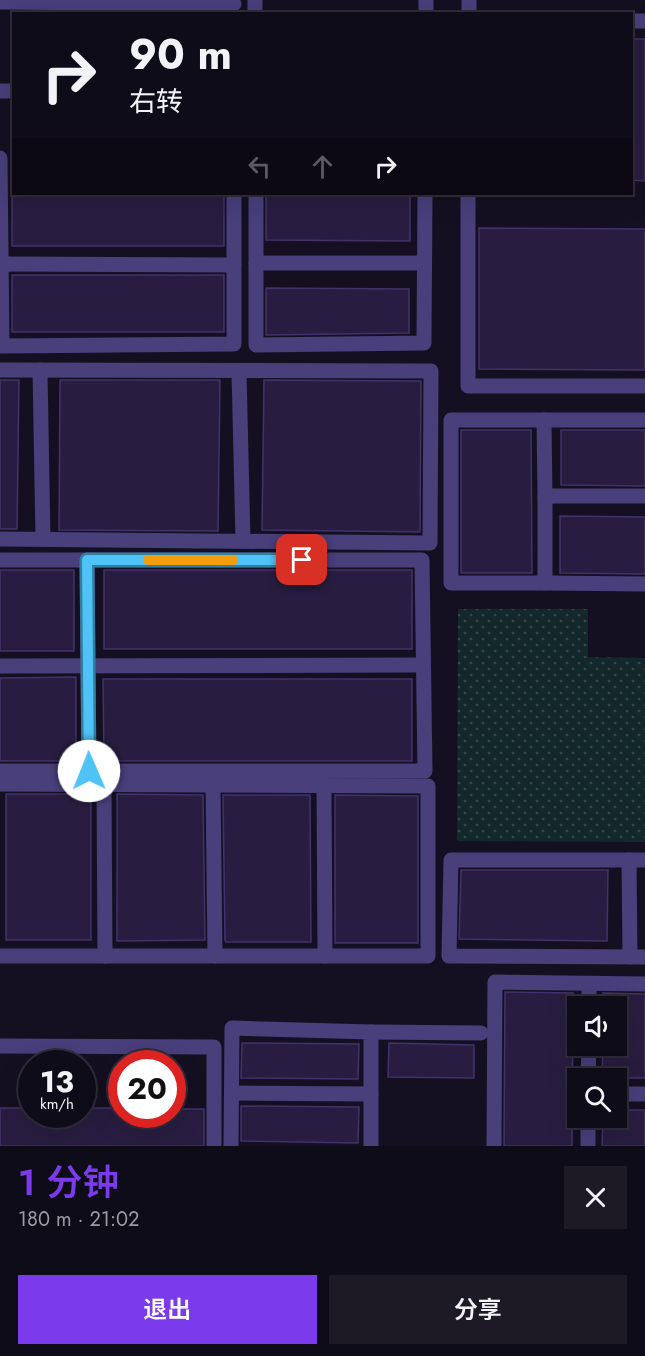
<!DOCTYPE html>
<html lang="zh">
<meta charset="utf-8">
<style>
body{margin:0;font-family:Jost,"Noto Sans SC",sans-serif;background:#1d1a26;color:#f1f3f6;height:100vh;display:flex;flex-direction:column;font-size:22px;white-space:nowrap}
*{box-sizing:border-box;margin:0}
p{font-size:20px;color:#9b9ba2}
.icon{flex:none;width:33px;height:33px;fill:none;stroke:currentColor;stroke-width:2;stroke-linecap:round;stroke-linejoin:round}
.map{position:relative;height:1146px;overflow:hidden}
.drawer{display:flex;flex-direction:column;background:#0f0c19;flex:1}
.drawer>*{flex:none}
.banner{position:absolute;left:12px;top:12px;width:621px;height:183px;border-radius:0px;box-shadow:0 6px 24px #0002,0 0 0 2px #2f2c38;background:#0f0c19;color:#f1f3f6;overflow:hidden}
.controls{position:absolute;left:567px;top:996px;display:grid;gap:12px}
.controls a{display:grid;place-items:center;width:60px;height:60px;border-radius:0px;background:#0f0c19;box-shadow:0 6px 24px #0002,0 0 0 2px #2f2c38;font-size:30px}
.speed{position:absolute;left:18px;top:1050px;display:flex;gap:12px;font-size:30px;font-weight:700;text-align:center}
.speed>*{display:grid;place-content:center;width:78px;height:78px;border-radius:50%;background:#0f0c19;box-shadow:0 6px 24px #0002,0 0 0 2px #2f2c38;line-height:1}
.speed small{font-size:15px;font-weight:400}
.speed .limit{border:9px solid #d22;background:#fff;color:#111}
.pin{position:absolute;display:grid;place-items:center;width:51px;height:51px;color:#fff;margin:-26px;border-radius:12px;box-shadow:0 3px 9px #0006}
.me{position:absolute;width:66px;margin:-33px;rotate:359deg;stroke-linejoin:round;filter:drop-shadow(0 0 4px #0008)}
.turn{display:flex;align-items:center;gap:21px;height:126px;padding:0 18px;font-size:27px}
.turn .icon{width:78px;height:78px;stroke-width:2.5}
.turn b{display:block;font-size:42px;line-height:51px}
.lanes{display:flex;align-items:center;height:57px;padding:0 18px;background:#0003;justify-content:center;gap:30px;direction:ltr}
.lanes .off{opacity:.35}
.round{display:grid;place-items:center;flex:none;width:63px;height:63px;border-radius:0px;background:#1d1a26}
.headline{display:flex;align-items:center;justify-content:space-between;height:102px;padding:0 18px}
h1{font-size:36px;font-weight:600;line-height:45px;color:#7c3aed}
.primary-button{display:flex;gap:12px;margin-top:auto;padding:12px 18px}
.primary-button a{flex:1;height:69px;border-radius:0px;background:#7c3aed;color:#fff;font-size:24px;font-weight:600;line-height:69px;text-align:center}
.primary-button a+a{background:#1d1a26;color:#f1f3f6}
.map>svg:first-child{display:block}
.grass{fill:url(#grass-dots)}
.building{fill:#281d40;stroke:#43326a;stroke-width:1.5}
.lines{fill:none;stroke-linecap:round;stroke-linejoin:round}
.minor{stroke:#483f7b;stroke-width:15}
.route-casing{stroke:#337fa1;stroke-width:15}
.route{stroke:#4fc3f7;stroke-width:10}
.slow{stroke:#f59e0b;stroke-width:10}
</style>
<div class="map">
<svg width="645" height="1146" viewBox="0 0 645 1146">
<defs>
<pattern id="grass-dots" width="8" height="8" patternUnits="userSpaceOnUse" patternTransform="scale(1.5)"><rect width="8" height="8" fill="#13282a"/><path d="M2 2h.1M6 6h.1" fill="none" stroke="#35464a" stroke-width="1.8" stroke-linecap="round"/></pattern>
</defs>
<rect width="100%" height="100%" fill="#141021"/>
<polygon class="grass" points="458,609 588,609 588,657 645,658 645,842 457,841"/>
<g class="building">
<polygon points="632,39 645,39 645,181 632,180"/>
<rect x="12" y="194" width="212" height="52"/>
<polygon points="266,194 410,194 410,241 266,240"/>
<polygon points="479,228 645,229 645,370 479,369"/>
<rect x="12" y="275" width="212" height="57"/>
<polygon points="266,288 409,289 409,333 266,335"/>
<polygon points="0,380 19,380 17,529 0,529"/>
<polygon points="60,380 220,380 218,531 59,530"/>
<polygon points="264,380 421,381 420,532 262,530"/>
<polygon points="461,430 531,430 532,573 461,573"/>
<polygon points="561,430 645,430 645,486 561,485"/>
<polygon points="560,516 645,517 645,574 560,573"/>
<rect x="0" y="570" width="74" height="81"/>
<rect x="104" y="570" width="308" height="79"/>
<polygon points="76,677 76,761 0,761 0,678"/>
<polygon points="103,679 412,679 412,761 104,761"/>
<rect x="6" y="794" width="85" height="146"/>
<polygon points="117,794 203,795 205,940 117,941"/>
<polygon points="223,795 310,795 311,942 226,942 225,940"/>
<polygon points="335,795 418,796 418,943 335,943"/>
<polygon points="461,870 608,870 607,941 459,939"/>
<polygon points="505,992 573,993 572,1146 504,1146"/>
<polygon points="603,993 645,994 645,1078 602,1078 603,1046 616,1046 616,1006 603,1006"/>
<polygon points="242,1043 359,1044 358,1079 241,1078"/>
<polygon points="389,1043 474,1045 474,1078 388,1077"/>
<polygon points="241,1106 359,1107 358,1143 241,1141"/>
<polygon points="0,1108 32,1108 32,1114 82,1114 82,1108 122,1108 122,1114 172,1114 172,1109 204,1109 204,1146 0,1146"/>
<polygon points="616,1110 645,1110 645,1146 602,1146 603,1118 616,1118"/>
</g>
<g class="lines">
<g class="minor">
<polyline points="255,0 255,14"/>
<polyline points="469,0 469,14"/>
<polyline points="0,2 234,4"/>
<polyline points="426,14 426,0"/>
<polyline points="632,21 645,21"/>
<polyline points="0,91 14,91"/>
<polyline points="0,158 2,346 234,344 234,194"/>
<polyline points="256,194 256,345 424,343 425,194"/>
<polyline points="468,194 468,386 645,386"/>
<polyline points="256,263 424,263"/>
<polyline points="1,264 234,265"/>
<polyline points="0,370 431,371 430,543 0,539"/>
<polyline points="40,370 43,539"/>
<polyline points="239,371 243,541"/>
<polyline points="544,420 545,496"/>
<polyline points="645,420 451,420 451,583 545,583 545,496 645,496"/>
<polyline points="0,560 422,560 425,771 0,771"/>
<polyline points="87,560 89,771"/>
<polyline points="545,583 645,584"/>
<polyline points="0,666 423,665"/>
<polyline points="0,784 428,786 428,956 0,956"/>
<polyline points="104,784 105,956"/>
<polyline points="213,785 215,956"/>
<polyline points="324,785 325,956"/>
<polyline points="629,860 630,957"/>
<polyline points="645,860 451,860 449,956 645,957"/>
<polyline points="589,1006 589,984"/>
<polyline points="371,1032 481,1033"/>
<polyline points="0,1046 214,1047 214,1146"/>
<polyline points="588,1078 589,1046"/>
<polyline points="232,1093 371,1094"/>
<polyline points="616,1094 645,1094"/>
<polyline points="231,1146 232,1028 371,1032 371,1146"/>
<polyline points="494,1146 495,982 645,984"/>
<polyline points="588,1146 588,1118"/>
</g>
</g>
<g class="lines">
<defs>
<polyline id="route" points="89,771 87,560 302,560"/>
</defs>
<use href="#route" class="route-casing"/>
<use href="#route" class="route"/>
<polyline class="slow" points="148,560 233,560"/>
</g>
</svg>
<div class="controls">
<a><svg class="icon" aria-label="sound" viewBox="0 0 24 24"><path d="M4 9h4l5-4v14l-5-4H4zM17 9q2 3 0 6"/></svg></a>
<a><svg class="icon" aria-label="search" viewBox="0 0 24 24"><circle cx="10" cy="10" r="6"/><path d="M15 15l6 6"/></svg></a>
</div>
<div class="speed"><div>13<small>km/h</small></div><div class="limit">20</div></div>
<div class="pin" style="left:302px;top:560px;background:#d93025"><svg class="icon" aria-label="arrive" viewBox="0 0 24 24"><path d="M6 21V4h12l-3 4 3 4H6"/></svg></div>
<svg class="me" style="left:89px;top:771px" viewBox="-20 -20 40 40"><circle r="19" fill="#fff"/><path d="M0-13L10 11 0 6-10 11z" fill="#4fc3f7"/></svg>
<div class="banner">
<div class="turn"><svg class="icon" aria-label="right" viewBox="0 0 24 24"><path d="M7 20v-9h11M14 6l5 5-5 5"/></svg><div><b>90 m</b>右转</div></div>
<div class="lanes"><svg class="icon off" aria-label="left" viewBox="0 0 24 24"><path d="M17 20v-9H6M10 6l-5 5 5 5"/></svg><svg class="icon off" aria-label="ahead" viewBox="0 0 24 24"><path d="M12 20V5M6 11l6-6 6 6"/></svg><svg class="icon" aria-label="right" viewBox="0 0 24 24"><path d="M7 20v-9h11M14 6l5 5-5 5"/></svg></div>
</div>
</div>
<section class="drawer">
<div class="headline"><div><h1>1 分钟</h1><p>180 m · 21:02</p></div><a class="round"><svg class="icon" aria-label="close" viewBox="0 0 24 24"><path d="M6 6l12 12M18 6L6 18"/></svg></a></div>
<div class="primary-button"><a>退出</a><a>分享</a></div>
</section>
